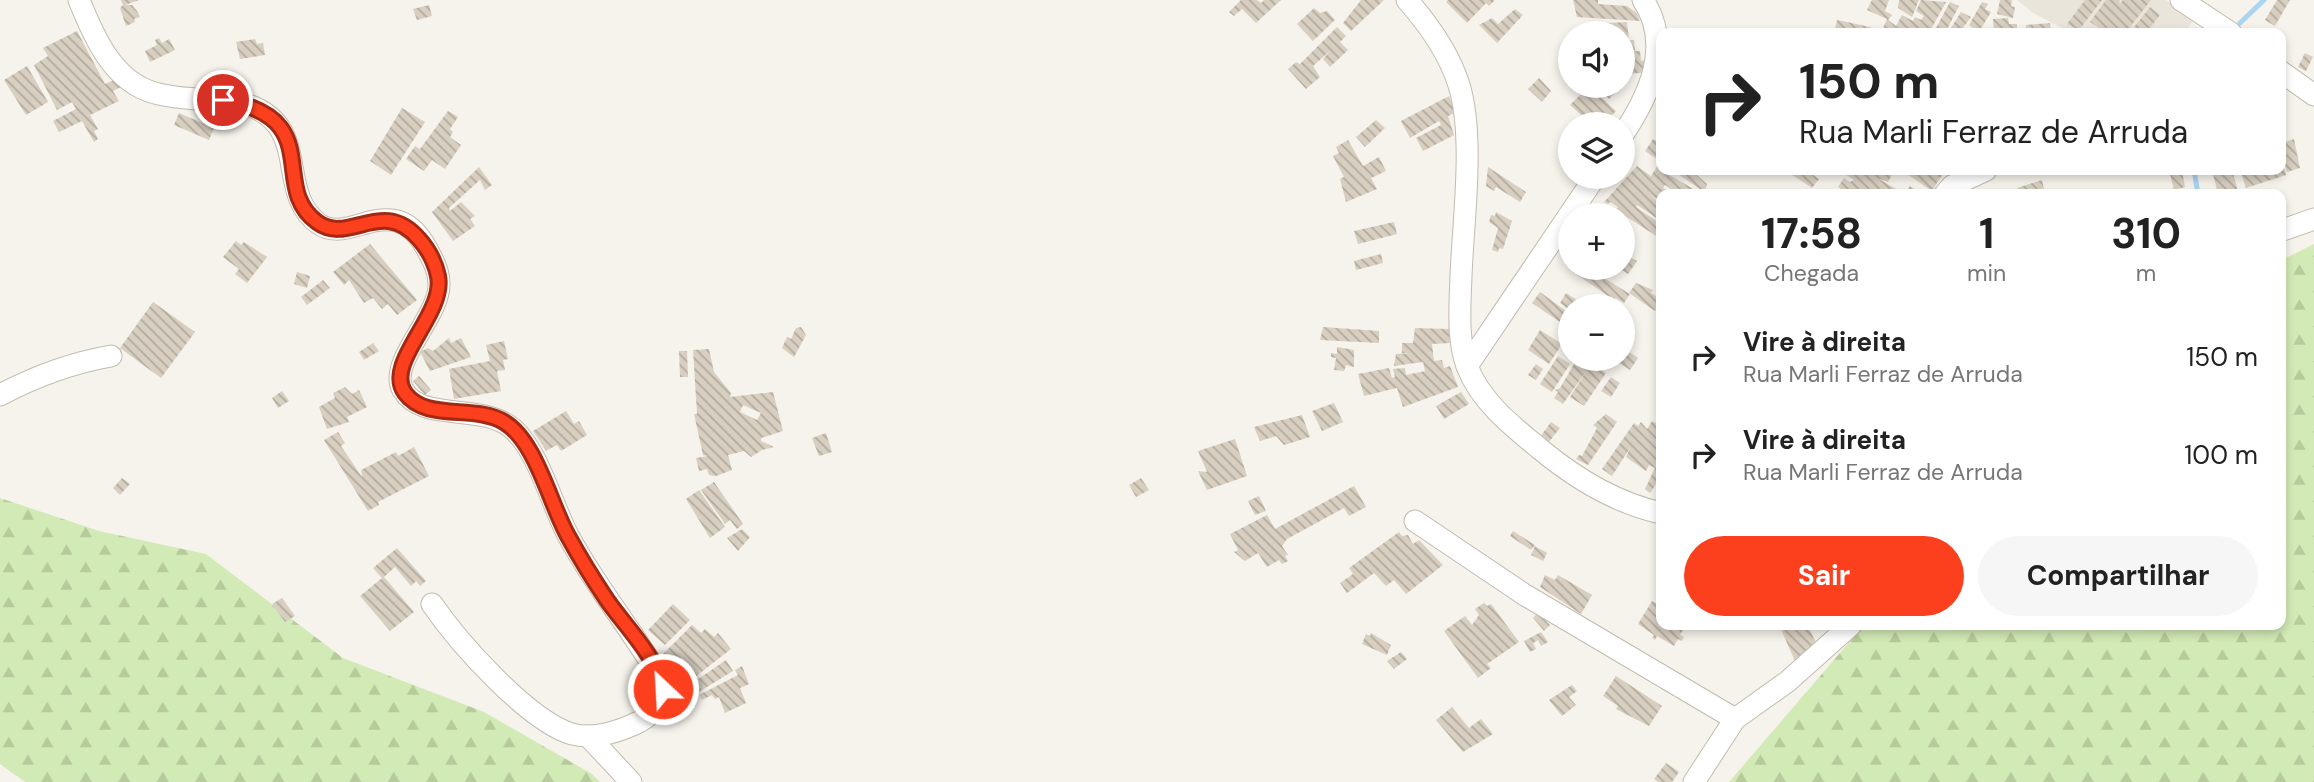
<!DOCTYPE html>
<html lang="pt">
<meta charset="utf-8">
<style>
body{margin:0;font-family:"DM Sans",sans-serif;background:#f6f6f6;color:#222;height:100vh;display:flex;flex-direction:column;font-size:26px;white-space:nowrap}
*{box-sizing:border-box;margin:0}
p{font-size:23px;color:#767676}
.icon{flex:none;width:38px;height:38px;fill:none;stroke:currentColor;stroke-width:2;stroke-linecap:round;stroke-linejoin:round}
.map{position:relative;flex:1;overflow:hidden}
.details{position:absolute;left:1656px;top:189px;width:630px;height:441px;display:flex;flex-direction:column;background:#fff;border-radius:14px;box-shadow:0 4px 10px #0003}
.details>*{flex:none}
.top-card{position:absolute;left:1656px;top:28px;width:630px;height:147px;border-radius:14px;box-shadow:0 4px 10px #0003;background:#fff;color:#222;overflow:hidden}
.controls{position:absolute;left:1558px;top:21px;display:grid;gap:14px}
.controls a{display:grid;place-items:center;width:77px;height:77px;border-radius:50%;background:#fff;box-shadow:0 4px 10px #0003;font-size:35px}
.pin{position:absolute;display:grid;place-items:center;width:60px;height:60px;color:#fff;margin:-30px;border:4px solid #fff;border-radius:50%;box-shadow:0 2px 7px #0007}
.me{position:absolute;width:77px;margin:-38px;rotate:335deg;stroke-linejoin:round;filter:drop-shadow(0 0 5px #0008)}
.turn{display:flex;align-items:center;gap:24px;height:147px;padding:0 28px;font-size:32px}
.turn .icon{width:91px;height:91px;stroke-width:2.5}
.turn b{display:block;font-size:49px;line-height:60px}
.eta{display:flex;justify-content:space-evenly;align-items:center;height:119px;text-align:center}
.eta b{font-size:42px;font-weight:700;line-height:49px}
.action{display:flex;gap:14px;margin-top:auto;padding:14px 28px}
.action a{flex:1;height:80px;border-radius:42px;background:#fc3f1d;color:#fff;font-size:28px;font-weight:700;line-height:80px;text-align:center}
.action a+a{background:#f6f6f6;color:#222}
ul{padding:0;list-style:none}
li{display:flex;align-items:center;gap:21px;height:98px;padding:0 28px}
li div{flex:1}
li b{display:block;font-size:26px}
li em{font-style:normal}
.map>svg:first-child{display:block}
.residential{fill:#eae5da}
.forest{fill:url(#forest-firs)}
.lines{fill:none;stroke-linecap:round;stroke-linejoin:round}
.stream{stroke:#a9d4f2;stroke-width:5}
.building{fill:url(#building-back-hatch);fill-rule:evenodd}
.minor-casing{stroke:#c2bbae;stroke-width:23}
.minor{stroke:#fff;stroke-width:21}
.route-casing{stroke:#a42913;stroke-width:18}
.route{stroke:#fc3f1d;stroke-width:12}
</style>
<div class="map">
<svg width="2314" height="782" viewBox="0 0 2314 782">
<defs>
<pattern id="forest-firs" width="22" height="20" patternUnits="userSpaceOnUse" patternTransform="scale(1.75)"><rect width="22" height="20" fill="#d2eab5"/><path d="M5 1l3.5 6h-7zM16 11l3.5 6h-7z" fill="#b6ca9c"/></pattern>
<pattern id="building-back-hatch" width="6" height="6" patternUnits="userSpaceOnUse" patternTransform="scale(1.75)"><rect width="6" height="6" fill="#d8cfc1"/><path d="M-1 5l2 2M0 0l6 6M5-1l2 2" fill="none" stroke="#b1aa9e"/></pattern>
</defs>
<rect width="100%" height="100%" fill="#f6f3ec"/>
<polygon class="residential" points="2017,0 2166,0 2194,19 2185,33 2072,33 2033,13"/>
<g class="forest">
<polygon points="2314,244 2314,782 1729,782 1864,625 2280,625 2280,261"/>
<polygon points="0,498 99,531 206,554 343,658 484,712 592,774 600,782 25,782 0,764"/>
</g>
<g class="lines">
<g class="stream">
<polyline points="2240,23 2264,0"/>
<polyline points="2194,170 2198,194"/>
</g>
</g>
<g class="building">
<polygon points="121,0 139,0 125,5 132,5 137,11 140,17 134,19 135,22 126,26 120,8 123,5"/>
<polygon points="1241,0 1257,0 1261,3 1264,0 1281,0 1256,23 1242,9 1234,16 1229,12"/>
<polygon points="1361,0 1384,0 1351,31 1343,23"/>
<polygon points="1448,0 1495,0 1489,6 1486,3 1467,23 1446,2"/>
<polygon points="1573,0 1598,0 1598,4 1627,6 1637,13 1640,21 1577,17"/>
<polygon points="1872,0 1889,0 1885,11 1892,15 1888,20 1896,26 1902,15 1913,21 1915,17 1921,20 1924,16 1916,11 1921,0 1946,2 1929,33 1908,33 1902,29 1899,33 1881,33 1887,19 1867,10"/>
<polygon points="1899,0 1919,0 1912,17 1898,8"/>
<polygon points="2000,0 2012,0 2011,6 2015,7 2013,18 1997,14"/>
<polygon points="2085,0 2102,0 2079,30 2067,24"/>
<polygon points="2106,0 2119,0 2120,4 2123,0 2151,0 2127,31 2130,33 2093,33 2098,27 2090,22"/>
<polygon points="2277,0 2290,0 2275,26 2265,20"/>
<polygon points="1950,2 1959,6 1945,33 1936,28"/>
<polygon points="1982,2 1988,4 1985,9 1991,12 1979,32 1969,25"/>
<polygon points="429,5 432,16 417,20 413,9"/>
<polygon points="2150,7 2160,15 2146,33 2133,33 2131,31"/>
<polygon points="1314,8 1320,13 1327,11 1335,20 1313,41 1297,24"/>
<polygon points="1515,9 1523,15 1497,43 1479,25 1492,18 1498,24"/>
<polygon points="1961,12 1971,17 1959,33 1951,28"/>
<polygon points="2008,18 2009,24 2017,24 2017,33 1994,33 1993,19"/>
<polygon points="1837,20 1861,25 1881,30 1879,33 1834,33"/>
<polygon points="1627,22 1629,40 1634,40 1635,51 1640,51 1641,61 1648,60 1650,72 1629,74 1627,67 1622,68 1622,33 1610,33 1608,23"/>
<polygon points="2050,23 2051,33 2019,33 2019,30 2026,29 2026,25"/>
<polygon points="1337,27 1346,36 1340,42 1348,50 1330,67 1323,59 1331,50 1313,66 1320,77 1306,89 1288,69 1296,62 1300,64"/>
<polygon points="77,31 105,84 114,80 121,87 113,91 119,101 90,115 98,129 94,131 98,139 94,142 82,121 59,132 53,121 76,109 72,102 57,110 34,65 48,56 43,48"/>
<polygon points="159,38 162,43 169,39 175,50 150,62 145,51 157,45 155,40"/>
<polygon points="255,39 257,44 263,43 265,55 240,59 236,42"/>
<polygon points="2305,53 2313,57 2306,71 2298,67"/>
<polygon points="27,66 48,102 26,115 4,80"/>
<polygon points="1539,78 1551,91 1542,102 1528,89"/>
<polygon points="1589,86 1616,111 1603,124 1591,124 1570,105"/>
<polygon points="1595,86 1609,86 1616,92 1609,99"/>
<polygon points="1449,96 1456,112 1448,116 1454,135 1423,151 1416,138 1441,125 1439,121 1410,138 1401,121"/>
<polygon points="402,108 425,122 391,175 370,161"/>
<polygon points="448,111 458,117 450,129 453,132 450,137 461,145 445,169 432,160 424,171 406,159 415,146 420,149"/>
<polygon points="179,113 214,128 209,140 174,125"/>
<polygon points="1376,120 1385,128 1365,147 1356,137"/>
<polygon points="1653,139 1661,144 1661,162 1645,151"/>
<polygon points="2294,139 2300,168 2287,172 2280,144"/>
<polygon points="1348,140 1363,166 1379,157 1386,171 1371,178 1377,189 1346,202 1340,179 1344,177 1333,156 1339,153 1336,147"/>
<polygon points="2281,158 2286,175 2246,188 2240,170 2258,170 2258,173 2280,170"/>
<polygon points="1658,165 1661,170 1702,194 1679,194 1665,185 1663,188 1673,194 1661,194 1661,202 1649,194 1661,204 1661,221 1637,205 1636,207 1661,224 1661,239 1616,210 1618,207 1610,202 1608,204 1604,202 1637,166 1651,176"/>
<polygon points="479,167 492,185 485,190 480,180 449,208 450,211 461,202 475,216 470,219 475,226 453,241 432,212"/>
<polygon points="1488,167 1526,192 1520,202 1496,187 1494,191 1486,186"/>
<polygon points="1672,170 1691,170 1707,184 1706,188 1704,192"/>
<polygon points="1785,170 1806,170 1819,179 1812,188"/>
<polygon points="1839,170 1863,170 1868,173 1894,170 1888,182 1877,178 1905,194 1910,186 1922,194 1876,194 1870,190 1871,194 1849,194 1838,187 1844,178 1850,182 1854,180"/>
<polygon points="1901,170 1926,170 1934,175 1936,173 1931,170 1945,170 1932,191"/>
<polygon points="2212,170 2232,170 2239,194 2218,194"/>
<polygon points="2182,171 2185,187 2174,190 2170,174"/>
<polygon points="2042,180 2045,194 2020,194 2017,188"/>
<polygon points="1496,212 1512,221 1503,249 1499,248 1498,252 1492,250 1498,228 1489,222 1491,215 1495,216"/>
<polygon points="1394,222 1397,234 1358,244 1354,231"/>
<polygon points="236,241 241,245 244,242 267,257 247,283 235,274 239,269 223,257"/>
<polygon points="370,244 417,300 397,315 388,304 382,309 373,298 364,303 349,280 344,285 333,272"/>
<polygon points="1622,253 1637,261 1628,274 1619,268 1622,268"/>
<polygon points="1381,254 1383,263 1356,270 1354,261"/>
<polygon points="1576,268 1588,268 1630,294 1624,303 1616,298 1614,300 1573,272"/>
<polygon points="297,272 310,276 307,288 294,284"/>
<polygon points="323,280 330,288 307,305 301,297"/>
<polygon points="1636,283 1653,290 1651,293 1661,299 1655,311 1629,293"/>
<polygon points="1540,292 1570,314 1570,329 1532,303"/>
<polygon points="1566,293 1586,306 1570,306 1570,310 1560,303"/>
<polygon points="153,302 195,332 161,378 120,348"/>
<polygon points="801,327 806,335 794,357 782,348 787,337 791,339 796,328"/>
<polygon points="1323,327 1379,331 1379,343 1320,340"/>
<polygon points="1415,328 1449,329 1450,343 1432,344 1434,361 1442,360 1444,368 1450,366 1458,387 1403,407 1397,388 1364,396 1358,374 1389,368 1392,378 1395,377 1393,369 1405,368 1406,375 1425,371 1423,362 1394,366 1396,354 1411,353 1402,353 1402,343 1413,343"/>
<polygon points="1540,330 1562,344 1549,364 1528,350"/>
<polygon points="449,338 451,343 461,338 471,357 430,371 420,352 428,348 433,351"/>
<polygon points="504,341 508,359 503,360 505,370 497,371 501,391 454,399 449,369 490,361 486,345"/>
<polygon points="373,343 379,351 364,360 359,352"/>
<polygon points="1337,347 1354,350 1354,367 1346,365 1344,371 1334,370 1336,358 1331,357 1331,353 1337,354"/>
<polygon points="1622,347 1638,358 1630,370 1613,359 1622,359"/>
<path d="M709,349L714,372L731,393L730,397L773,392L783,431L761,438V441L774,447L762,450L751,457L744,451L728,455L732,470L716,476L709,475L707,469L699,471L696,458L708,456L703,455L694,414H697L693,350ZM743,405L761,413L757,420L740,412Z"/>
<polygon points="679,351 687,351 688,377 680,377"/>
<polygon points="1558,356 1570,364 1552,392 1540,384"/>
<polygon points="1577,359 1585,359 1606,373 1584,406 1570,397 1587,370 1563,404 1554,398 1558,392 1555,390 1560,388"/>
<polygon points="1536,364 1543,369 1536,380 1528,375"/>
<polygon points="419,376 431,390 425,395 413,381"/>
<polygon points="1611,377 1620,383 1611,397 1601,391"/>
<polygon points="345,387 352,394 359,390 367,407 347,417 349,422 327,429 319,407 335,398 333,393"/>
<polygon points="282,391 289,401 278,408 272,398"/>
<polygon points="1461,392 1469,404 1444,419 1436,406"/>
<polygon points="1334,403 1343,422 1322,431 1312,411"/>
<polygon points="566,411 574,424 579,421 587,435 561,451 557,445 546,451 533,431"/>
<polygon points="1606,414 1617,422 1588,465 1576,459 1579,455 1582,456 1597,428 1593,425"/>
<polygon points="1302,415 1310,437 1284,445 1276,436 1260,441 1254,427"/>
<polygon points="1652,421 1661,426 1661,477 1650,493 1645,489 1655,468 1649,465 1646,471 1626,457 1630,448 1612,476 1602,469 1634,423 1638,426 1641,422 1647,429"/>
<polygon points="1551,422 1560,428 1548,443 1540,437"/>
<polygon points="338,432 345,443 341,446 362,477 361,470 396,452 398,456 414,447 429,476 378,502 379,505 368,511 324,440"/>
<polygon points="826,433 832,452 819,456 812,438"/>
<polygon points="1235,439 1247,476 1207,490 1198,471 1207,472 1198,451"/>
<polygon points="122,478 130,484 120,495 113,488"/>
<polygon points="1141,478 1149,490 1136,497 1129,485"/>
<polygon points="714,482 743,524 737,529 730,520 725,524 701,490"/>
<polygon points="1354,486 1366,507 1349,516 1344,508 1287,539 1282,546 1288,555 1285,556 1288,561 1282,564 1279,560 1267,567 1258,553 1245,561 1234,552 1238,550 1230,534 1267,515 1275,529"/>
<polygon points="699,490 725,527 710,538 686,499"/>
<polygon points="1259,496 1266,511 1255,515 1248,501"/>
<polygon points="742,529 750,537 738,551 727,538"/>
<polygon points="1513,531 1535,545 1531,550 1510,536"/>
<polygon points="1399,532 1402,536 1408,535 1413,544 1419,540 1443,565 1406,594 1394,580 1386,586 1374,573 1347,593 1340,583 1353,574 1349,568"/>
<polygon points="1535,546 1547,553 1543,561 1531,555"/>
<polygon points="397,548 426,581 420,586 416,581 411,586 395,567 384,577 414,612 390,631 360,596 382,578 373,568"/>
<polygon points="1545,575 1555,580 1558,575 1592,595 1581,614 1540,587"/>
<polygon points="282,598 295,616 285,622 272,604"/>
<polygon points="1652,601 1661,606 1661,625 1685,627 1680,635 1684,637 1682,641 1678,639 1674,646 1657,636 1655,640 1652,638 1654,635 1638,624"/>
<polygon points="1484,603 1487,606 1491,604 1519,642 1487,664 1491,668 1478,678 1444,631 1465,616 1472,625 1479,615 1475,609"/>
<polygon points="673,604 690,620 665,645 648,630"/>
<polygon points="1538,613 1550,625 1544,631 1533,618"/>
<polygon points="692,625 701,633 705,629 714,637 718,633 731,649 686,684 663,654"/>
<polygon points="1779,625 1808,626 1817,645 1795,661"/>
<polygon points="1541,632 1548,642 1541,646 1538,640 1533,643 1536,649 1530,652 1524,641"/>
<polygon points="1371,633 1391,645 1387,655 1362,644 1366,634 1370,636"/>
<polygon points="1401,652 1407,659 1394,669 1387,661"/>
<polygon points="726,660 733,671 697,693 691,684"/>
<polygon points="742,666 749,684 740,688 746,703 725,713 719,697 715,699 712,695 702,700 699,695 738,675 735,670"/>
<polygon points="1616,676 1662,706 1649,726 1616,709 1618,706 1603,696"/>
<polygon points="1572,685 1577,691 1569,697 1576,705 1562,716 1549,700"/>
<polygon points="1452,707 1469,728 1481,719 1493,734 1463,752 1436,720"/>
<polygon points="1666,763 1679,772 1672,782 1658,782 1654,779"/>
</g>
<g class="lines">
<defs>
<g id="minor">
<path d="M79,0C94,37 113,82 155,93C182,101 214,98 242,103C314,123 274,192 319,224C351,246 393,187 427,249C433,260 439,271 439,284C440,316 387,363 403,390C422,423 482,402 513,429C539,452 552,506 569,537C596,587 632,630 661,679C664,700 657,712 639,722C620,731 593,740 572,734C528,721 458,642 432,604"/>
<path d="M1407,0C1429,25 1449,53 1459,85C1475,137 1463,221 1461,276C1460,305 1457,339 1467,366C1480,401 1512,426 1540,449C1575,478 1616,503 1661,513"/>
<polyline points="2181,0 2231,33"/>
<polyline points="2280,71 2314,95"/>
<path d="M1622,136C1649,96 1673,45 1643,0"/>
<polyline points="1945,194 1952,186 1986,170"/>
<polyline points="2280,231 2314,219"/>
<polyline points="1467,366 1595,177"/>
<path d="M0,395C36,376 71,363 111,356"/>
<polyline points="1415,521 1525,595 1735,719"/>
<polyline points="588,736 631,782"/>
<polyline points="1694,782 1735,719 1787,682 1851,625"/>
</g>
</defs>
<use href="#minor" class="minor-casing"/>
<use href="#minor" class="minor"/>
</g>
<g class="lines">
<defs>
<path id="route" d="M223,100C328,118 268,186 317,222C349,246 382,196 419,239C428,249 435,262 438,276C446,314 383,363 405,393C426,422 475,404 504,422C536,441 550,504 568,536C580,558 593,579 607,600C625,626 657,657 663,689"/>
</defs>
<use href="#route" class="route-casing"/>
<use href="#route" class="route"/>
</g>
</svg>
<div class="controls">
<a><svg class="icon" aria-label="sound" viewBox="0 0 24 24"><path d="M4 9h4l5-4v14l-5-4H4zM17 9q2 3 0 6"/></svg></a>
<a><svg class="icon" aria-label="layers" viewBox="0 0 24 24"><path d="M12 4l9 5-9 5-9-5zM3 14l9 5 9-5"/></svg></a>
<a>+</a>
<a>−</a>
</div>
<div class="pin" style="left:223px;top:100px;background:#d93025"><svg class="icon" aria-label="arrive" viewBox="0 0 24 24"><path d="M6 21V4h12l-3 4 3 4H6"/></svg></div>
<svg class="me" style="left:663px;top:689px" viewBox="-20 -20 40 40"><circle r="17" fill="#fc3f1d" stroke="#fff" stroke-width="3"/><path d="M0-11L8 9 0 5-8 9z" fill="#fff"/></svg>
<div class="top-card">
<div class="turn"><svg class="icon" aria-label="right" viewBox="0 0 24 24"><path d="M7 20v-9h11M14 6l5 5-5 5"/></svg><div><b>150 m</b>Rua Marli Ferraz de Arruda</div></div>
</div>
<section class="details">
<div class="eta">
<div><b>17:58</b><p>Chegada</p></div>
<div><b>1</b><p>min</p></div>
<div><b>310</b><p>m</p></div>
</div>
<ul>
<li><svg class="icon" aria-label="right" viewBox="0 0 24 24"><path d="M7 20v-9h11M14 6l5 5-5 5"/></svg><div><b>Vire à direita</b><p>Rua Marli Ferraz de Arruda</p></div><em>150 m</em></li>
<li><svg class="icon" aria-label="right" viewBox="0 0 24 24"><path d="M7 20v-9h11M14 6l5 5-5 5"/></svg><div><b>Vire à direita</b><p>Rua Marli Ferraz de Arruda</p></div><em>100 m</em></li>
</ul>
<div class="action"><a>Sair</a><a>Compartilhar</a></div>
</section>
</div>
